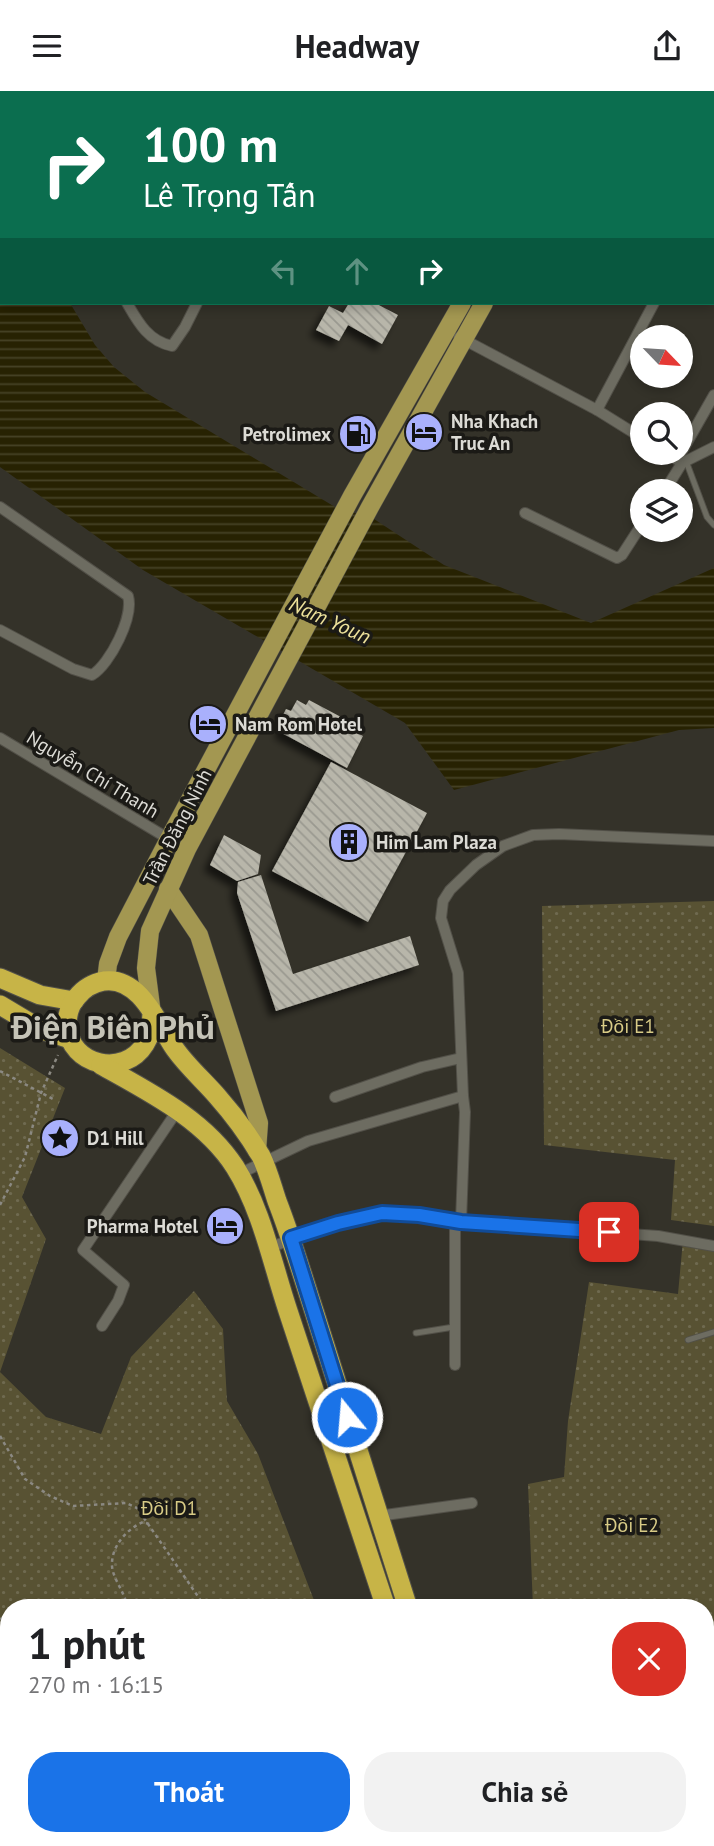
<!DOCTYPE html>
<html lang="vi">
<meta charset="utf-8">
<style>
body{margin:0;font-family:"PT Sans",sans-serif;background:#f2f2f2;color:#202124;height:100vh;display:flex;flex-direction:column;font-size:26px;white-space:nowrap}
*{box-sizing:border-box;margin:0}
p{font-size:23px;color:#757577}
.icon{flex:none;width:38px;height:38px;fill:none;stroke:currentColor;stroke-width:2;stroke-linecap:round;stroke-linejoin:round}
.map{position:relative;flex:1;overflow:hidden}
.details{position:absolute;left:0px;top:1508px;width:714px;height:247px;display:flex;flex-direction:column;background:#fff;border-radius:28px 28px 0 0;box-shadow:0 4px 10px #0003}
.details>*{flex:none}
.banner{position:absolute;left:0px;top:0px;width:714px;height:214px;box-shadow:0 4px 10px #0003;background:#0b6e4f;color:#fff;overflow:hidden}
.needle{width:46px;rotate:115deg}
.fabs{position:absolute;left:630px;top:234px;display:grid;gap:14px}
.fabs a{display:grid;place-items:center;width:63px;height:63px;border-radius:50%;background:#fff;box-shadow:0 4px 10px #0003;font-size:35px}
.pin{position:absolute;display:grid;place-items:center;width:60px;height:60px;color:#fff;margin:-30px;border-radius:14px;box-shadow:0 4px 10px #0006}
.me{position:absolute;width:77px;margin:-38px;rotate:343deg;stroke-linejoin:round;filter:drop-shadow(0 0 5px #0008)}
.turn{display:flex;align-items:center;gap:24px;height:147px;padding:0 28px;font-size:32px}
.turn .icon{width:91px;height:91px;stroke-width:2.5}
.turn b{display:block;font-size:49px;line-height:60px}
.lanes{display:flex;align-items:center;height:66px;padding:0 28px;background:#0003;justify-content:center;gap:35px;direction:ltr}
.lanes .off{opacity:.35}
.round{display:grid;place-items:center;flex:none;width:74px;height:74px;border-radius:28px;background:#f2f2f2}
.headline{display:flex;align-items:center;justify-content:space-between;height:119px;padding:0 28px}
h1{font-size:42px;font-weight:700;line-height:52px}
.button{display:flex;gap:14px;margin-top:auto;padding:14px 28px}
.button a{flex:1;height:80px;border-radius:28px;background:#1a73e8;color:#fff;font-size:28px;font-weight:700;line-height:80px;text-align:center}
.button a+a{background:#f2f2f2;color:#202124}
header{display:flex;justify-content:space-between;align-items:center;height:91px;padding:0 28px;background:#fff;font-size:32px;font-weight:700}
.map>svg:first-child{display:block}
.park{fill:url(#park-dots)}
.water{fill:url(#water-rules)}
.building{fill:url(#building-back-hatch);filter:url(#shadow)}
.lines{fill:none;stroke-linecap:round;stroke-linejoin:round}
.lane-casing{stroke:#525048;stroke-width:7}
.street-casing{stroke:#525048;stroke-width:12}
.primary-casing{stroke:#525048;stroke-width:19}
.highway-casing{stroke:#525048;stroke-width:21}
.path{stroke:#8b8982;stroke-width:2.5;stroke-dasharray:3.5 3.5;stroke-linecap:butt}
.lane{stroke:#6d6c61;stroke-width:5}
.street{stroke:#6d6c61;stroke-width:10}
.primary{stroke:#a39751;stroke-width:18}
.highway{stroke:#c7b447;stroke-width:19}
.route-casing{stroke:#114b97;stroke-width:18}
.route{stroke:#1a73e8;stroke-width:12}
.labels{text-anchor:middle;dominant-baseline:central;stroke-width:7;stroke-linejoin:round;paint-order:stroke}
.poi-label{font-size:19px;font-weight:bold;fill:#dcdbd5;stroke:#1b1a16;text-anchor:start}
.street-label{font-size:19px;fill:#dcdbd5;stroke:#1b1a16}
.park-label{font-size:19px;fill:#d8cb86;stroke:#1b1a16}
.water-label{font-size:21px;font-style:italic;fill:#eee29b;stroke:#1b1a16}
.town-label{font-size:33px;font-weight:bold;fill:#c5c3b7;stroke:#1b1a16}
</style>
<header><svg class="icon" aria-label="menu" viewBox="0 0 24 24"><path d="M4 6h16M4 12h16M4 18h16"/></svg>Headway<svg class="icon" aria-label="share" viewBox="0 0 24 24"><path d="M12 15V3M7 8l5-5 5 5M5 13v7h14v-7"/></svg></header>
<div class="map">
<svg width="714" height="1755" viewBox="0 0 714 1755">
<defs>
<pattern id="park-dots" width="8" height="8" patternUnits="userSpaceOnUse" patternTransform="scale(1.75)"><rect width="8" height="8" fill="#585233"/><path d="M2 2h.1M6 6h.1" fill="none" stroke="#6f6a50" stroke-width="1.8" stroke-linecap="round"/></pattern>
<pattern id="water-rules" width="6" height="5" patternUnits="userSpaceOnUse" patternTransform="scale(1.75)"><rect width="6" height="5" fill="#272202"/><path d="M0 2.5h6" fill="none" stroke="#464226"/></pattern>
<pattern id="building-back-hatch" width="6" height="6" patternUnits="userSpaceOnUse" patternTransform="scale(1.75)"><rect width="6" height="6" fill="#b8b6aa"/><path d="M-1 5l2 2M0 0l6 6M5-1l2 2" fill="none" stroke="#9a9990"/></pattern>
<filter id="shadow"><feDropShadow dx="-6" dy="6" stdDeviation="3.5" flood-color="#0009"/></filter>
</defs>
<rect width="100%" height="100%" fill="#343229"/>
<g class="park">
<polygon points="714,810 714,1135 671,1129 675,1069 544,1054 542,815"/>
<polygon points="0,957 65,997 22,1106 46,1148 0,1281 46,1326 101,1343 131,1266 194,1200 223,1238 227,1310 258,1363 317,1517 9,1517 9,1746 68,1747 63,1755 0,1755"/>
<polygon points="683,1149 714,1155 714,1755 567,1755 566,1747 705,1746 705,1517 533,1517 528,1393 564,1386 568,1330 589,1191 678,1203"/>
<polygon points="177,1747 351,1746 351,1747 337,1755 188,1755"/>
</g>
<polygon class="water" points="0,83 2,212 70,212 95,254 114,276 145,301 335,416 374,428 444,474 591,532 714,477 714,637 679,639 454,699 405,632 143,479 0,376"/>
<g class="building">
<polygon points="349,212 375,212 398,224 382,253 348,234 339,250 316,239 329,215 343,222"/>
<polygon points="297,609 306,614 309,609 356,634 354,640 363,645 347,677 280,641 283,634 279,632 286,618 291,620"/>
<polygon points="331,671 427,722 368,831 272,780"/>
<polygon points="224,744 261,764 258,783 237,790 210,774"/>
<polygon points="261,784 293,883 410,845 419,874 276,920 237,802 238,791"/>
</g>
<g class="lines">
<defs>
<g id="lane">
<polyline points="686,370 707,426 714,434"/>
<polyline points="416,1242 454,1236"/>
<polyline points="688,1249 714,1241"/>
<polyline points="4,1541 9,1555"/>
<polyline points="0,1628 9,1612"/>
</g>
<g id="street">
<polyline points="114,2 115,0"/>
<polyline points="327,2 327,0"/>
<polyline points="712,99 714,96"/>
<path d="M127,212C138,231 148,250 172,255L185,236L197,212"/>
<polyline points="459,246 597,319 642,347"/>
<polyline points="597,319 654,212"/>
<polyline points="666,362 682,372"/>
<polyline points="681,362 714,304"/>
<polyline points="664,401 682,372 714,356"/>
<path d="M0,416L128,505C134,526 110,573 92,584L73,578L0,539"/>
<polyline points="525,422 617,467 622,464 642,433"/>
<polyline points="0,647 169,748"/>
<polyline points="335,1006 422,976 461,967"/>
<polyline points="239,1083 308,1050 463,1005"/>
<polyline points="455,1130 455,1274"/>
<polyline points="461,1131 465,1021 463,1005 458,882 441,827 443,810 450,799 476,774 503,755 533,744 559,743 714,750"/>
<polyline points="268,1157 338,1132 382,1122 419,1124 461,1131 658,1145 714,1155"/>
<polyline points="102,1235 118,1210 124,1194 83,1159 177,1020"/>
<polyline points="378,1425 472,1412"/>
</g>
<g id="primary">
<polyline points="568,2 569,0"/>
<polyline points="593,2 594,0"/>
<polyline points="168,798 199,844 259,1032 257,1060"/>
<polyline points="106,890 108,873 118,846 169,748 352,405 462,212"/>
<polyline points="152,923 146,877 150,840 187,758 370,416 484,212"/>
</g>
<g id="highway">
<polyline points="0,887 40,904 74,910"/>
<polyline points="0,914 42,939 70,948"/>
<path d="M152,923C151,934 151,944 145,953C124,987 70,975 67,935C67,925 70,913 77,906C84,897 93,892 104,890C140,885 158,933 175,958C187,975 204,990 217,1005C233,1023 249,1045 261,1065C268,1079 272,1095 277,1110C291,1146 302,1183 314,1220C345,1319 377,1418 408,1517"/>
<path d="M101,974C149,1001 204,1028 235,1076C262,1119 272,1172 288,1220C320,1319 353,1418 386,1517"/>
<polyline points="464,1746 467,1755"/>
<polyline points="485,1746 488,1755"/>
</g>
</defs>
<use href="#lane" class="lane-casing"/>
<use href="#street" class="street-casing"/>
<use href="#primary" class="primary-casing"/>
<use href="#highway" class="highway-casing"/>
<g class="path">
<polyline points="0,980 53,1008"/>
<polyline points="0,1114 25,1066 41,1002 58,964"/>
<polyline points="0,1345 25,1388 50,1405 73,1415 126,1412 137,1417 206,1517"/>
<path d="M127,1517C126,1502 113,1489 112,1475C111,1455 127,1438 143,1431L149,1433"/>
<polyline points="0,1528 9,1525"/>
</g>
<use href="#lane" class="lane"/>
<use href="#street" class="street"/>
<use href="#primary" class="primary"/>
<use href="#highway" class="highway"/>
</g>
<g class="lines">
<defs>
<polyline id="route" points="347,1326 291,1147 338,1132 382,1122 419,1124 461,1131 609,1141"/>
</defs>
<use href="#route" class="route-casing"/>
<use href="#route" class="route"/>
</g>
<defs>
<symbol id="hotel-disc" viewBox="-11 -11 22 22"><circle r="9.5" fill="#a9b0fc" stroke="#1b1a16"/><path d="M-6-4.5h1.5V1H6V5H4.5V3h-9V5H-6ZM-4 0a1.8 1.8 0 1 1 3.6 0ZM.5 0V-2.5h3Q6-2.5 6 0Z" fill="#111"/></symbol>
<symbol id="fuel-disc" viewBox="-11 -11 22 22"><circle r="9.5" fill="#a9b0fc" stroke="#1b1a16"/><path d="M-5.5-6h7V0h2V4h1.3V-2.5L3-4.5l.8-.8L6-3V5H2.5V1h-1V6h-7ZM-4.2-4.7v3.2H.2V-4.7Z" fill="#111"/></symbol>
<symbol id="building-disc" viewBox="-11 -11 22 22"><circle r="9.5" fill="#a9b0fc" stroke="#1b1a16"/><path d="M-4-6H4V6H1V3H-1V6H-4ZM-2.5-4.3h1.7v1.8h-1.7ZM.8-4.3h1.7v1.8H.8ZM-2.5-1h1.7V.8h-1.7ZM.8-1h1.7V.8H.8Z" fill="#111"/></symbol>
<symbol id="sight-disc" viewBox="-11 -11 22 22"><circle r="9.5" fill="#a9b0fc" stroke="#1b1a16"/><path d="M0-6L1.8-2.2L6-1.7L2.9 1.2L3.7 5.4L0 3.3L-3.7 5.4L-2.9 1.2L-6-1.7L-1.8-2.2Z" fill="#111"/></symbol>
</defs>
<g fill-rule="evenodd">
<use href="#hotel-disc" x="402" y="319" width="44" height="44"/>
<use href="#fuel-disc" x="336" y="321" width="44" height="44"/>
<use href="#hotel-disc" x="186" y="611" width="44" height="44"/>
<use href="#building-disc" x="327" y="729" width="44" height="44"/>
<use href="#sight-disc" x="38" y="1025" width="44" height="44"/>
<use href="#hotel-disc" x="203" y="1113" width="44" height="44"/>
</g>
<g class="labels">
<g class="poi-label">
<text x="451" y="330">Nha Khach<tspan x="451" dy="22">Truc An</tspan></text>
<text x="331" y="343" text-anchor="end">Petrolimex</text>
<text x="235" y="633">Nam Rom Hotel</text>
<text x="376" y="751">Him Lam Plaza</text>
<text x="87" y="1047">D1 Hill</text>
<text x="198" y="1135" text-anchor="end">Pharma Hotel</text>
</g>
<g class="street-label">
<text transform="translate(93 683) rotate(31)">Nguyễn Chí Thanh</text>
<text transform="translate(177 736) rotate(-63)">Trần Đăng Ninh</text>
</g>
<g class="park-label">
<text x="628" y="935">Đồi E1</text>
<text x="169" y="1417">Đồi D1</text>
<text x="632" y="1434">Đồi E2</text>
</g>
<g class="water-label">
<text transform="translate(330 529) rotate(24)">Nam Youn</text>
</g>
<g class="town-label">
<text x="113" y="935">Điện Biên Phủ</text>
</g>
</g>
</svg>
<div class="fabs">
<a><svg class="needle" viewBox="-14 -14 28 28"><path d="M0-13l5 13h-10z" fill="#e53935"/><path d="M0 13l5-13h-10z" fill="#757577"/></svg></a>
<a><svg class="icon" aria-label="search" viewBox="0 0 24 24"><circle cx="10" cy="10" r="6"/><path d="M15 15l6 6"/></svg></a>
<a><svg class="icon" aria-label="layers" viewBox="0 0 24 24"><path d="M12 4l9 5-9 5-9-5zM3 14l9 5 9-5"/></svg></a>
</div>
<div class="pin" style="left:609px;top:1141px;background:#d93025"><svg class="icon" aria-label="arrive" viewBox="0 0 24 24"><path d="M6 21V4h12l-3 4 3 4H6"/></svg></div>
<svg class="me" style="left:347px;top:1326px" viewBox="-20 -20 40 40"><circle r="17" fill="#1a73e8" stroke="#fff" stroke-width="3"/><path d="M0-11L8 9 0 5-8 9z" fill="#fff"/></svg>
<div class="banner">
<div class="turn"><svg class="icon" aria-label="right" viewBox="0 0 24 24"><path d="M7 20v-9h11M14 6l5 5-5 5"/></svg><div><b>100 m</b>Lê Trọng Tấn</div></div>
<div class="lanes"><svg class="icon off" aria-label="left" viewBox="0 0 24 24"><path d="M17 20v-9H6M10 6l-5 5 5 5"/></svg><svg class="icon off" aria-label="ahead" viewBox="0 0 24 24"><path d="M12 20V5M6 11l6-6 6 6"/></svg><svg class="icon" aria-label="right" viewBox="0 0 24 24"><path d="M7 20v-9h11M14 6l5 5-5 5"/></svg></div>
</div>
<section class="details">
<div class="headline"><div><h1>1 phút</h1><p>270 m · 16:15</p></div><a class="round" style="background:#d93025;color:#fff"><svg class="icon" aria-label="close" viewBox="0 0 24 24"><path d="M6 6l12 12M18 6L6 18"/></svg></a></div>
<div class="button"><a>Thoát</a><a>Chia sẻ</a></div>
</section>
</div>
